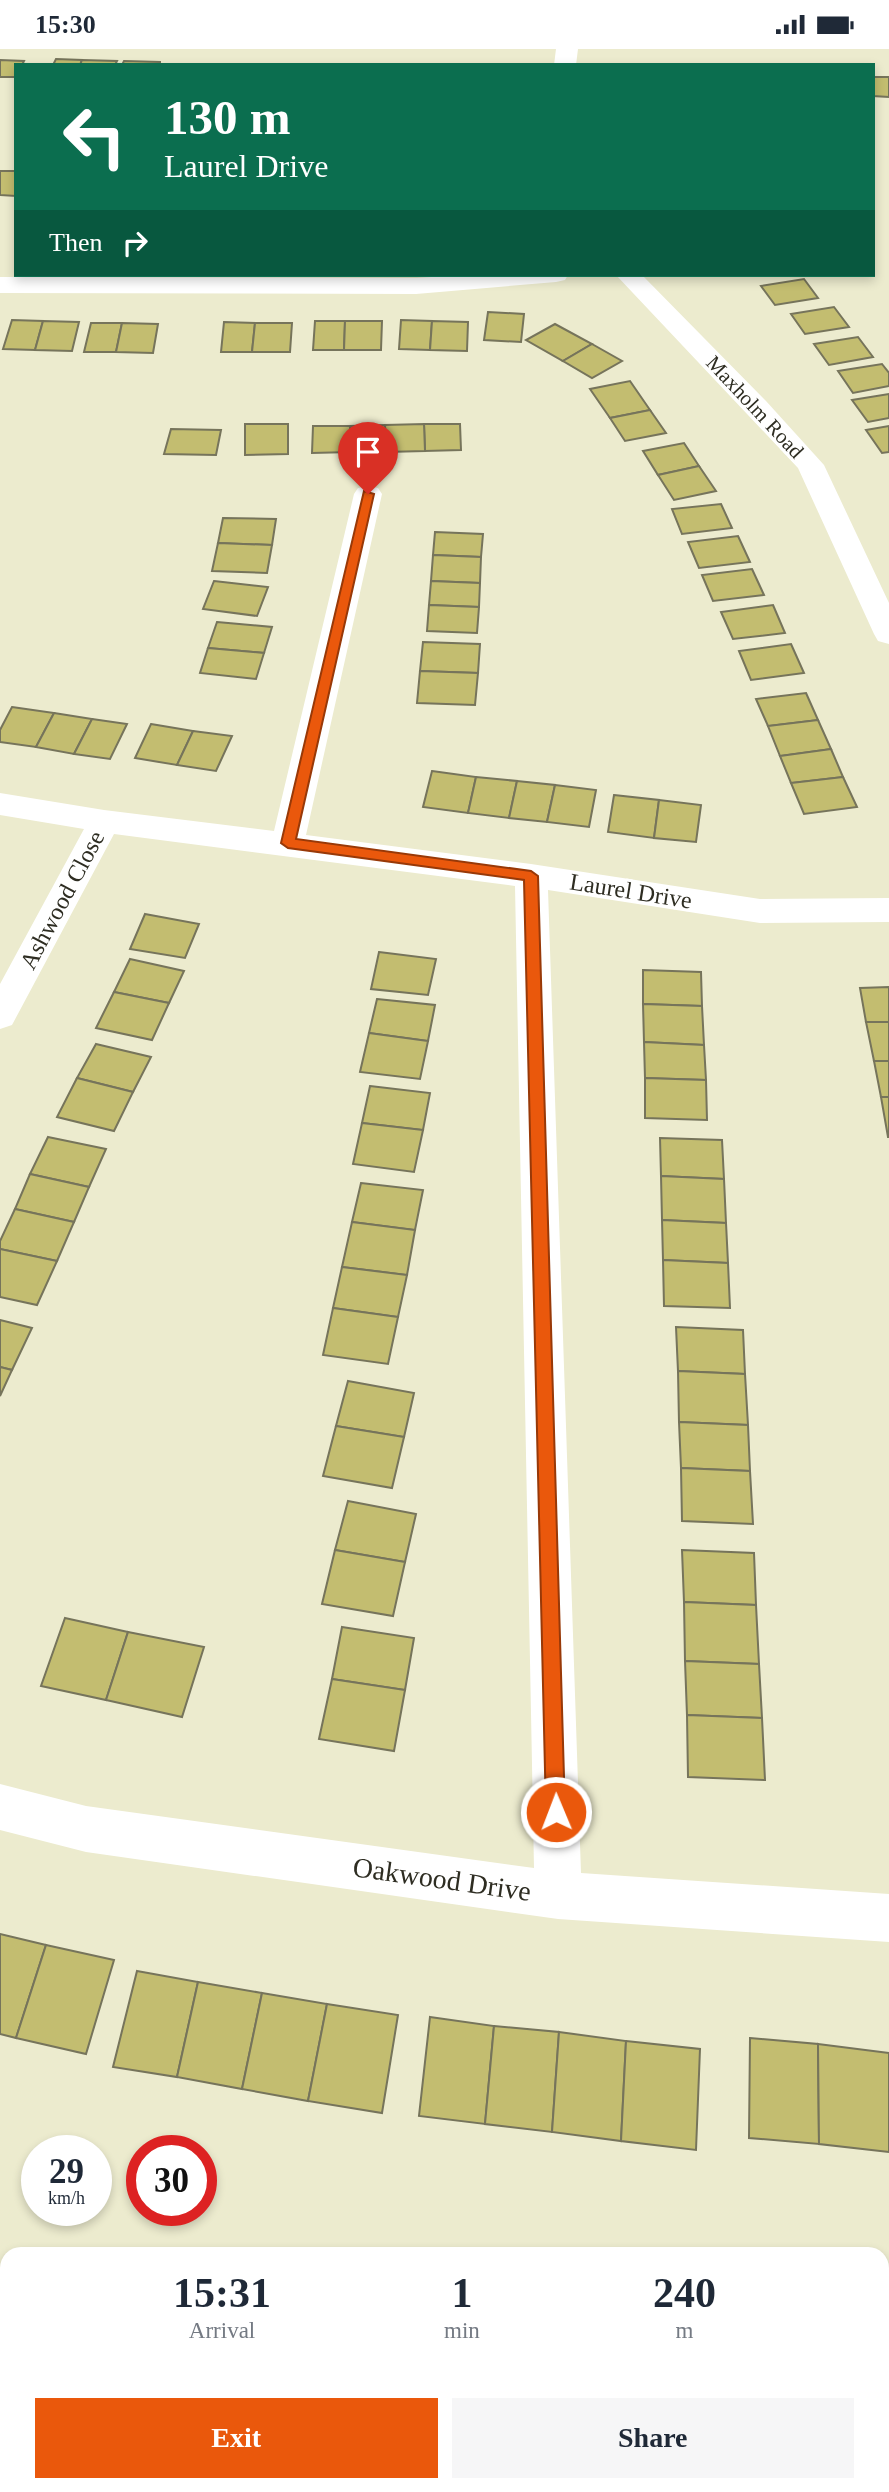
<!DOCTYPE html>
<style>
body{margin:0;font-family:"Times New Roman",serif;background:#f6f6f7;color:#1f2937;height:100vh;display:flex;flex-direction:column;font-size:26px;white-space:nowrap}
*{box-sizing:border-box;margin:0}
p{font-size:23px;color:#747a83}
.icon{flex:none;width:38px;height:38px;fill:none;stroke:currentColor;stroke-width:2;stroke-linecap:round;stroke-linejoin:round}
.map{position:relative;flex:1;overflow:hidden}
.panel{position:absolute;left:0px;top:2198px;width:889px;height:245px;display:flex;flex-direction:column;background:#fff;border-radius:21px 21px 0 0;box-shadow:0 4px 10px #0003}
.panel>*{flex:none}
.banner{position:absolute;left:14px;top:14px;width:861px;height:214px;border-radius:0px;box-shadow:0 4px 10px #0003;background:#0b6e4f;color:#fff;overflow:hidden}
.speed{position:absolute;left:21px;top:2086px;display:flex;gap:14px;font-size:35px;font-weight:700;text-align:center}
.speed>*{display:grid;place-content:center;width:91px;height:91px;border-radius:50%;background:#fff;box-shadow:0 4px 10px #0003;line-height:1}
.speed small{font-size:18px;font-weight:400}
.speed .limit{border:10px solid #d22;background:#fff;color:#111}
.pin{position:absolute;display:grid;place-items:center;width:60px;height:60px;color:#fff;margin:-72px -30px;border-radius:50% 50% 50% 0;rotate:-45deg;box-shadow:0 0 7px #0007}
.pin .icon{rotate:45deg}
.me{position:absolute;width:77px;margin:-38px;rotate:359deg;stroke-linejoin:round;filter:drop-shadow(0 0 5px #0008)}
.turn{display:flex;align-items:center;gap:24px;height:147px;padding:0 35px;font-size:32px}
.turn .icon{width:91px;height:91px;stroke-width:2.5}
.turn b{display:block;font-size:49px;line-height:60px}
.then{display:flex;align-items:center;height:66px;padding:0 35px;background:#0003;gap:14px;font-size:26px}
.eta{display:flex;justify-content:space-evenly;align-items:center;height:119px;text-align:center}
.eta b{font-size:42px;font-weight:800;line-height:49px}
.primary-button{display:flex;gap:14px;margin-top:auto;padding:14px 35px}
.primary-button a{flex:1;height:80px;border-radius:0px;background:#ea580c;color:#fff;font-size:28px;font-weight:800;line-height:80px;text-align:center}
.primary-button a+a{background:#f6f6f7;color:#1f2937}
.status{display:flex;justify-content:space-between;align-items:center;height:49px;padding:0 35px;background:#fff;direction:ltr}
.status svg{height:19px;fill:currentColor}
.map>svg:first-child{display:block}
.building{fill:#c3bd70;stroke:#76745b;stroke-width:2}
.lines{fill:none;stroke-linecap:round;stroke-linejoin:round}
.minor{fill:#fff;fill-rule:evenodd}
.route{fill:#ea580c;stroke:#983908;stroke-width:2}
.labels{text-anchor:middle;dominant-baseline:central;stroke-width:6;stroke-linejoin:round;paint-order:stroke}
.far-street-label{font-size:21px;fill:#2e2d22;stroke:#fff}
.street-label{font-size:24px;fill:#2e2d22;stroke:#fff}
.near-street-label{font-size:28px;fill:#2e2d22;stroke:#fff}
</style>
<div class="status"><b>15:30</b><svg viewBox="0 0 49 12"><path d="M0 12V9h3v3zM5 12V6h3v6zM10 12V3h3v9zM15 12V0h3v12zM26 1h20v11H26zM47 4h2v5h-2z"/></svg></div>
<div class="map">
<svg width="889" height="2443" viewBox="0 0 889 2443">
<rect width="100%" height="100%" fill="#ecebce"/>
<g class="building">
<polygon points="56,10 82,11 80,16 53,16"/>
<polygon points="0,11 24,12 22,16 16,16 16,28 0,28"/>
<polygon points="82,11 117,12 115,16 80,16"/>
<polygon points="124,12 160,13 160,16 122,16"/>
<polygon points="873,28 889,28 889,48 873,47"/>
<polygon points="0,122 16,122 16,147 0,146"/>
<polygon points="804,230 818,249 775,256 761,237"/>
<polygon points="834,258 849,278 805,285 791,265"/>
<polygon points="488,263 524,265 521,293 484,291"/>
<polygon points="12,271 43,272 35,301 3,300"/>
<polygon points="401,271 432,272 430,301 399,300"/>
<polygon points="43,272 79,273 72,302 35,301"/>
<polygon points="315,272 345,272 344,301 313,301"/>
<polygon points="345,272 382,272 381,301 344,301"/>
<polygon points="432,272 468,273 467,302 430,301"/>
<polygon points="224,273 255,274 252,303 221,303"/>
<polygon points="91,274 122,274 116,303 84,303"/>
<polygon points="122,274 158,275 153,304 116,303"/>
<polygon points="255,274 292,274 290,303 252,303"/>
<polygon points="555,275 592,295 563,312 526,291"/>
<polygon points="858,288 873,308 829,316 814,295"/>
<polygon points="592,295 622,312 592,329 563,312"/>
<polygon points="882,315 889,324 889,337 853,344 838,322"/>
<polygon points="630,332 650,361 610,369 590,340"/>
<polygon points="889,345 889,369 868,373 852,351"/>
<polygon points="650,361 666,384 625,392 610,369"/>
<polygon points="245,375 288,375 288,405 245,406"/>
<polygon points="424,375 460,375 461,401 425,402"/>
<polygon points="424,375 425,402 386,403 385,376"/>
<polygon points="385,376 386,403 351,403 350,377"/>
<polygon points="313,377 350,377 351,403 312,404"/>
<polygon points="889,377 889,403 882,404 866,381"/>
<polygon points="171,380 221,381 216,406 164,405"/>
<polygon points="684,394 699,417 658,426 643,402"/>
<polygon points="699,417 716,442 674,451 658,426"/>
<polygon points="721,455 732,479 682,485 672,460"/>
<polygon points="223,469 276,470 272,496 218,494"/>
<polygon points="435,483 483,485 481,508 433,506"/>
<polygon points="738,487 750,513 699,519 688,493"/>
<polygon points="218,494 272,496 267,524 212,522"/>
<polygon points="433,506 481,508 480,534 431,532"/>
<polygon points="752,520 764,546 713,552 702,526"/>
<polygon points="214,532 268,538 257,567 203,560"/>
<polygon points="431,532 480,534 479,558 429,556"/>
<polygon points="429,556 479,558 477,584 427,582"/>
<polygon points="773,556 785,584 733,590 721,563"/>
<polygon points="217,573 272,578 264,604 208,599"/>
<polygon points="423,593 480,595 478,624 420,622"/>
<polygon points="791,595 804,624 751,631 739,602"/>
<polygon points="208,599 264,604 256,630 200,624"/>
<polygon points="420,622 478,624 475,656 417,654"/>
<polygon points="806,644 818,671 768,677 756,650"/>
<polygon points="12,658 54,664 36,698 0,693 0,681"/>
<polygon points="54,664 92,670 74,705 36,698"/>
<polygon points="92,670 127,675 110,710 74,705"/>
<polygon points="818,671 831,700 780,707 768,677"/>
<polygon points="151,675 193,682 177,716 135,709"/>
<polygon points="193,682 232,687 216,722 177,716"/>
<polygon points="831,700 843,728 791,734 780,707"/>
<polygon points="432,722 476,728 468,764 423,758"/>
<polygon points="476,728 517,732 509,769 468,764"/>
<polygon points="843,728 857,758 804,765 791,734"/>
<polygon points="517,732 555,736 547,773 509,769"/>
<polygon points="555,736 596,741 589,778 547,773"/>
<polygon points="614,746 659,751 654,789 608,783"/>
<polygon points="659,751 701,756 696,793 654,789"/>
<polygon points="145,865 199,875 185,909 130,900"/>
<polygon points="379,903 436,910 428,946 371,940"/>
<polygon points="130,910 184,922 169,954 114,943"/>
<polygon points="643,921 701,923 702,957 643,955"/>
<polygon points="889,938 889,973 866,973 860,939"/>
<polygon points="114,943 169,954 152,991 96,979"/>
<polygon points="377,950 435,956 428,992 369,984"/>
<polygon points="643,955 702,957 704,996 644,993"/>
<polygon points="866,973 889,973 889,1012 874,1012"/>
<polygon points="369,984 428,992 420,1030 360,1023"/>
<polygon points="644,993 704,996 706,1031 645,1029"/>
<polygon points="96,995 151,1008 133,1043 77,1029"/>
<polygon points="874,1012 889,1012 889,1048 881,1048"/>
<polygon points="77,1029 133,1043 114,1082 57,1068"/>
<polygon points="645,1029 706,1031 707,1071 645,1069"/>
<polygon points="370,1037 430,1044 423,1081 362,1074"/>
<polygon points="881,1048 889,1048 889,1088 888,1088"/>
<polygon points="362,1074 423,1081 414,1123 353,1115"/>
<polygon points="48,1088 106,1100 89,1138 30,1125"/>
<polygon points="660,1089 722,1091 724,1130 661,1127"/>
<polygon points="30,1125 89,1138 74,1173 15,1160"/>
<polygon points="661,1127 724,1130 726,1174 662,1171"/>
<polygon points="361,1134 423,1141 415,1181 352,1173"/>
<polygon points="15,1160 74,1173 57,1212 0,1200 0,1192"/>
<polygon points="662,1171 726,1174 728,1214 663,1211"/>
<polygon points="352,1173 415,1181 407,1226 342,1218"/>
<polygon points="0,1200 57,1212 37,1256 0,1248"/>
<polygon points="663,1211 728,1214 730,1259 664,1257"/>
<polygon points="342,1218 407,1226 398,1268 333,1259"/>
<polygon points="333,1259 398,1268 388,1315 323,1306"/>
<polygon points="0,1271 32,1279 12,1321 0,1318"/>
<polygon points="676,1278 743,1281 745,1325 678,1322"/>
<polygon points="0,1318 12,1321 0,1347"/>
<polygon points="678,1322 745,1325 748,1376 679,1373"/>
<polygon points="348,1332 414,1344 404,1388 336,1377"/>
<polygon points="679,1373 748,1376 750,1422 681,1419"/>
<polygon points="336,1377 404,1388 392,1439 323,1427"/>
<polygon points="681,1419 750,1422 753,1475 682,1472"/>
<polygon points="348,1452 416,1465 405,1513 335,1501"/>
<polygon points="335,1501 405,1513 393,1567 322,1555"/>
<polygon points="682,1501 754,1504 756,1556 684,1553"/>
<polygon points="684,1553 756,1556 759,1615 685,1612"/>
<polygon points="65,1569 128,1583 106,1651 41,1637"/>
<polygon points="342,1578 414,1589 405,1641 332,1630"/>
<polygon points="128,1583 204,1598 182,1668 106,1651"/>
<polygon points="685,1612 759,1615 762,1669 687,1666"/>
<polygon points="332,1630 405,1641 394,1702 319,1690"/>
<polygon points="687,1666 762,1669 765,1731 688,1728"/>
<polygon points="0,1885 46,1896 16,1989 0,1985"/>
<polygon points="46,1896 114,1911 86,2005 16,1989"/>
<polygon points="137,1922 198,1933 177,2028 113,2018"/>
<polygon points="198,1933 262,1944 242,2040 177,2028"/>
<polygon points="262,1944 327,1955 308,2052 242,2040"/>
<polygon points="327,1955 398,1966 382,2064 308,2052"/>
<polygon points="430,1968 494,1977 485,2075 419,2067"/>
<polygon points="494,1977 559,1983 552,2083 485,2075"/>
<polygon points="559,1983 626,1992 621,2092 552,2083"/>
<polygon points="750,1989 818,1995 819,2095 749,2089"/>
<polygon points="626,1992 700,2000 696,2101 621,2092"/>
<polygon points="818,1995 889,2004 889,2103 819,2095"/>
<polygon points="70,2436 143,2436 143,2443 69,2443"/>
<polygon points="143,2436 217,2436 216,2443 143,2443"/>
<polygon points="217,2436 293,2436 292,2443 216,2443"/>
<polygon points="293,2436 375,2436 375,2443 292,2443"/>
<polygon points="389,2436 462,2436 461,2443 388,2443"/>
<polygon points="462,2436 536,2436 535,2443 461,2443"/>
<polygon points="536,2436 612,2436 611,2443 535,2443"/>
<polygon points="612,2436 694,2436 694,2443 611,2443"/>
<rect x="749" y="2436" width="66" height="7"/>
<rect x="815" y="2436" width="61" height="7"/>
</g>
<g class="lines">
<g class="minor">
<polygon points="556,0 578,0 576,16 554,16"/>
<polygon points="464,226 568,226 565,231 556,233 416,245 0,244 0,228 416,229"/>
<polygon points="616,226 642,226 766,352 824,416 889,554 889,595 878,592 874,585 798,419"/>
<polygon points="368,437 378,439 382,445 306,786 531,815 760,850 889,849 889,873 760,874 548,841 581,1824 889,1845 889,1893 558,1870 86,1803 0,1781 0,1735 86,1757 534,1819 515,837 114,785 12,976 0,980 0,935 84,780 0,766 0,744 104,761 274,782 354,445 358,439"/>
</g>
</g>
<polygon class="route" points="364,442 374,445 296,790 531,822 538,827 565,1763 563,1770 556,1773 549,1770 546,1763 524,831 288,799 281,794"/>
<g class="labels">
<g class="far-street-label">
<text transform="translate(755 358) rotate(47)">Maxholm Road</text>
</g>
<g class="street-label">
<text transform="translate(631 842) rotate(9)">Laurel Drive</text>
<text transform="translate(62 851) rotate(-62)">Ashwood Close</text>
</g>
<g class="near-street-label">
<text transform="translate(442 1830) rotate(8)">Oakwood Drive</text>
</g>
</g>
</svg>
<div class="speed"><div>29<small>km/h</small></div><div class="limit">30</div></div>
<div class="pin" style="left:368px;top:445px;background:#d93025"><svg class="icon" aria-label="arrive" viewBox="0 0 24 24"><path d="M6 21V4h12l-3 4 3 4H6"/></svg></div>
<svg class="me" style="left:556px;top:1763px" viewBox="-20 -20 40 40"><circle r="17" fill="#ea580c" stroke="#fff" stroke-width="3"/><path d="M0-11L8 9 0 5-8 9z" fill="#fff"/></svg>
<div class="banner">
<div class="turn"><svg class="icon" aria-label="left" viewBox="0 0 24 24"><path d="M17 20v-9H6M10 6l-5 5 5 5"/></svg><div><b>130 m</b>Laurel Drive</div></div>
<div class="then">Then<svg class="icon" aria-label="right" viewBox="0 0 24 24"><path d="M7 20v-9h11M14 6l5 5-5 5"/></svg></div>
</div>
<section class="panel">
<div class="eta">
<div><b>15:31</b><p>Arrival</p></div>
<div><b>1</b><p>min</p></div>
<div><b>240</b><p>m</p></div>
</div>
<div class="primary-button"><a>Exit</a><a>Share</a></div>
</section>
</div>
